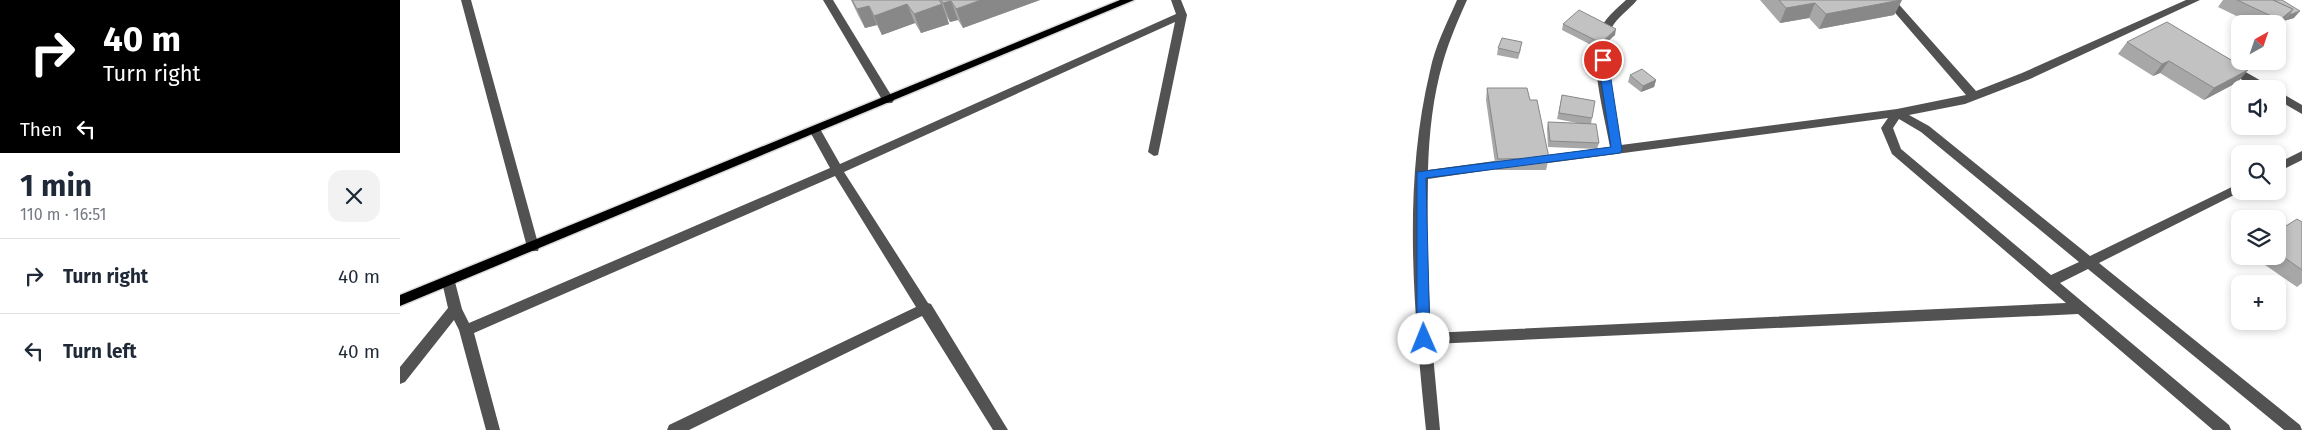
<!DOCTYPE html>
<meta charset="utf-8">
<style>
body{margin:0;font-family:"Fira Sans",sans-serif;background:#f2f2f3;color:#1f2937;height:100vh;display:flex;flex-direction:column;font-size:19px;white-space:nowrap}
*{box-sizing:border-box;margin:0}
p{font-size:16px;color:#747a83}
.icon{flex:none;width:28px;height:28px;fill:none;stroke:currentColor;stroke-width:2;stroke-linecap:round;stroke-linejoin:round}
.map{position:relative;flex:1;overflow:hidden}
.panel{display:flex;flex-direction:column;background:#fff;width:400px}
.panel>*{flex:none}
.guide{background:#000;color:#fff;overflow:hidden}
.needle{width:32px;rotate:40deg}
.tools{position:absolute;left:1831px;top:15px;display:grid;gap:10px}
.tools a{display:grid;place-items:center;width:55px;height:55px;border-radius:10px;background:#fff;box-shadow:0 2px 8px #0003;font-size:25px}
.pin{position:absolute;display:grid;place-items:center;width:42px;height:42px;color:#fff;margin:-21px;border:2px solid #fff;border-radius:50%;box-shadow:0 1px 5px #0007}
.me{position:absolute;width:55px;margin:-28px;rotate:359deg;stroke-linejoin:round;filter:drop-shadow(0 0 4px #0008)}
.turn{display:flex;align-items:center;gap:18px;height:105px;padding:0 20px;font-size:22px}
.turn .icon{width:65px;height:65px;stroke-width:2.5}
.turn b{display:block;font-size:35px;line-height:42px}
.then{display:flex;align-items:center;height:48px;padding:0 20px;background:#0003;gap:10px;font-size:19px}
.round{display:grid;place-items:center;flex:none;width:52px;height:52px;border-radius:15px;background:#f2f2f3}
.overview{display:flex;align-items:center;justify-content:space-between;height:85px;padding:0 20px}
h1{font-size:30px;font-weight:700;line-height:38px}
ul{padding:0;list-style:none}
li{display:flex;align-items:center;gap:15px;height:75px;padding:0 20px;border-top:1px solid #e0e1e3}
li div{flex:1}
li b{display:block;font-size:19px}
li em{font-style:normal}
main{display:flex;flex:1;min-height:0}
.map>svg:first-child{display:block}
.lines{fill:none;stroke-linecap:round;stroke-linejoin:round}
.major-casing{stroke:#dbdbdb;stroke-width:3}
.minor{fill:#525252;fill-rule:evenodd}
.major{fill:#000;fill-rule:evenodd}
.wall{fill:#a7a7a7}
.shaded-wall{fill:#888}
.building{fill:#c2c2c2;stroke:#888}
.route{fill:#1a73e8;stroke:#114b97}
</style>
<main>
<section class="panel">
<div class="guide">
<div class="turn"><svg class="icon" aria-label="right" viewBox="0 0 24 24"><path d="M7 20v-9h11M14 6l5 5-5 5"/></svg><div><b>40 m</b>Turn right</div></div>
<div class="then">Then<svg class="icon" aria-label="left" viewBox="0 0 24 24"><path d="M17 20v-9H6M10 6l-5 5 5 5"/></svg></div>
</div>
<div class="overview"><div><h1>1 min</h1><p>110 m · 16:51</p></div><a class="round"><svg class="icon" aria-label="close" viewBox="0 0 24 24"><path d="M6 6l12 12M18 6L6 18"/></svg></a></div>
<ul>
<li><svg class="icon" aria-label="right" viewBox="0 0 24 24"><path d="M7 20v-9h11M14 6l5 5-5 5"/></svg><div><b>Turn right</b></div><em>40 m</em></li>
<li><svg class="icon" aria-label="left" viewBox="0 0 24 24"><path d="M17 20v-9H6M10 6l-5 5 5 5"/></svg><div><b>Turn left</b></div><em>40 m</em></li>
</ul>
</section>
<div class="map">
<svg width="1902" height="430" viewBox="0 0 1902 430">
<rect width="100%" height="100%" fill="#fff"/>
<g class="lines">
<defs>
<polygon id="major" points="720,0 734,0 0,306 0,295"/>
</defs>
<use href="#major" class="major-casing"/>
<g class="minor">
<polygon points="61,0 71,0 139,247 138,251 128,251 127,247"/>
<polygon points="423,0 433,0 494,100 492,103 484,103"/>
<polygon points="771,0 781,0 787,15 758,155 754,156 748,152 775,22 444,172 528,303 531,304 608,430 593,430 522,316 289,430 267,430 269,425 516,307 435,176 74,333 100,430 86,430 59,330 54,320 5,382 0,384 0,367 48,308 42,282 44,278 54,278 62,309 69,323 430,168 409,130 411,127 419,127 440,164 776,14"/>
<path d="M1057,0H1067C1058,20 1049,41 1043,62C1033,96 1029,134 1028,170L1110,159L1116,163L1110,167L1028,179L1027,250L1031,333L1666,303L1492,154L1481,128L1488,118L1133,165L1129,164L1127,161L1133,157L1210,147C1205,117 1189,61 1199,32C1204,19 1216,9 1226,0H1237C1229,10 1217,17 1211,29C1199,55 1216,117 1221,145L1497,109L1566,95L1484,0H1495L1576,91L1622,73L1786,0H1800L1630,79L1565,104L1509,115L1529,126L1690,256L1840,183V191H1842L1699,263L1900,425L1902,430H1884L1688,269L1660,283L1829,425L1831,430H1813L1678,314L1032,344L1040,430H1026C1014,312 1002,188 1030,71C1035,46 1047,23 1057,0ZM1499,119L1521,132L1679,262L1651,275L1501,149L1493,128Z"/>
<polygon points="1830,63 1870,86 1871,89 1857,89 1826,70 1825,67"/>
<polygon points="1878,91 1902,105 1902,114 1878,100"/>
<polygon points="1902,151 1902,160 1878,172 1878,163"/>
</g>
<use href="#major" class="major"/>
</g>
<g class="wall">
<polygon points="451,0 640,0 563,28 558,20 550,22 547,17 549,24 521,33 515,23 482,35 477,25 465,28 458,15"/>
<polygon points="1360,0 1502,0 1494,15 1419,29 1409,18 1380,23"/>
<polygon points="1823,0 1882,0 1894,18 1883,21 1878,24 1853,24 1818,7"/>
<polygon points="1163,24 1215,35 1199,49 1162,30"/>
<polygon points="1727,42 1838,82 1804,100 1760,73 1753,76 1718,54"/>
<polygon points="1098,48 1121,49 1118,59 1097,55"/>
<polygon points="1230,75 1256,80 1254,87 1241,92 1228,82"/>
<polygon points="1087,88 1130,100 1149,158 1146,170 1096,170 1086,100"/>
<polygon points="1162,95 1192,118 1191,124 1199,143 1197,149 1148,147 1147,129 1148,122 1182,124 1157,119"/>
<polygon points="1902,222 1902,283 1897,287 1852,256 1878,256 1878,231"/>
</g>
<g class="shaded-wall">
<polygon points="581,0 640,0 563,28 556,9"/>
<polygon points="1502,0 1494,15 1419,29 1426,14"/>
<polygon points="551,1 558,20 550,22 543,3"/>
<polygon points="1415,3 1409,18 1380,23 1386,8"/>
<polygon points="507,4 515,23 482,35 474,16"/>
<polygon points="542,4 549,24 521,33 514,14"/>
<polygon points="469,6 477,25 465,28 457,9"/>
<polygon points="1893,9 1883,21 1878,25 1878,24 1877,24 1880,20"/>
<polygon points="1900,11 1894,18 1883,21 1889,15"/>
<polygon points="1216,29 1215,35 1199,49 1201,43"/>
<polygon points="1769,61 1760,73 1753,76 1762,64"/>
<polygon points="1848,70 1838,82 1804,100 1814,88"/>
<polygon points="1256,80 1254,87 1241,92 1243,86"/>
</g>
<g class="building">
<polygon points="452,0 539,0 542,4 514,14 507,4 474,16 469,6 457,9"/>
<polygon points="541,0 581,0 556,9 551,1 543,3"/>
<polygon points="1379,0 1501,0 1426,14 1415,3 1386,8"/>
<polygon points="1837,0 1873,0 1893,9 1880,20"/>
<polygon points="1873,0 1882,0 1900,11 1889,15 1893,9"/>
<polygon points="1179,10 1216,29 1201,43 1163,24"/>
<polygon points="1767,22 1848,70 1814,88 1769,61 1762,64 1727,42"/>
<polygon points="1102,38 1122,42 1119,53 1098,48"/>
<polygon points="1242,69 1256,80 1243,86 1230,75"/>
<polygon points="1087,88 1127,88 1130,100 1137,100 1149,158 1098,159"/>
<polygon points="1162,95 1195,101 1192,118 1159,113"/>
<polygon points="1148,122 1196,124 1199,143 1150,141"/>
<polygon points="1897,219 1902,222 1902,270 1878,253 1878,231"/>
</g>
<polygon class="route" points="1203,57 1208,60 1222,150 1220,153 1026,178 1030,339 1028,342 1019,342 1017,339 1017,172 1211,147 1198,60"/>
</svg>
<div class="tools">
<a><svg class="needle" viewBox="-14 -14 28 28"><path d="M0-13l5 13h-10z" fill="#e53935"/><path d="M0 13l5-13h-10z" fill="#747a83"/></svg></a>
<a><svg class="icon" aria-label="sound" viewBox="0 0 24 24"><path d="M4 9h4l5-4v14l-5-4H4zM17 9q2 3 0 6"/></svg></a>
<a><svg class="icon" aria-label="search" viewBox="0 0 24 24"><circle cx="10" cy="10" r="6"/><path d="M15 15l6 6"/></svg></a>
<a><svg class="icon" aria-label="layers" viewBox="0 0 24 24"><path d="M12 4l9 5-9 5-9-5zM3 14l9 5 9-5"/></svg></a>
<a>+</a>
</div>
<div class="pin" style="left:1203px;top:60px;background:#d93025"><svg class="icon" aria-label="arrive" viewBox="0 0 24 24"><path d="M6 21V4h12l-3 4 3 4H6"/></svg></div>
<svg class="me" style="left:1024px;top:339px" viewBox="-20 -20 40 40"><circle r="19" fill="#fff"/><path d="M0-13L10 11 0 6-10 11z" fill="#1a73e8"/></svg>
</div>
</main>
